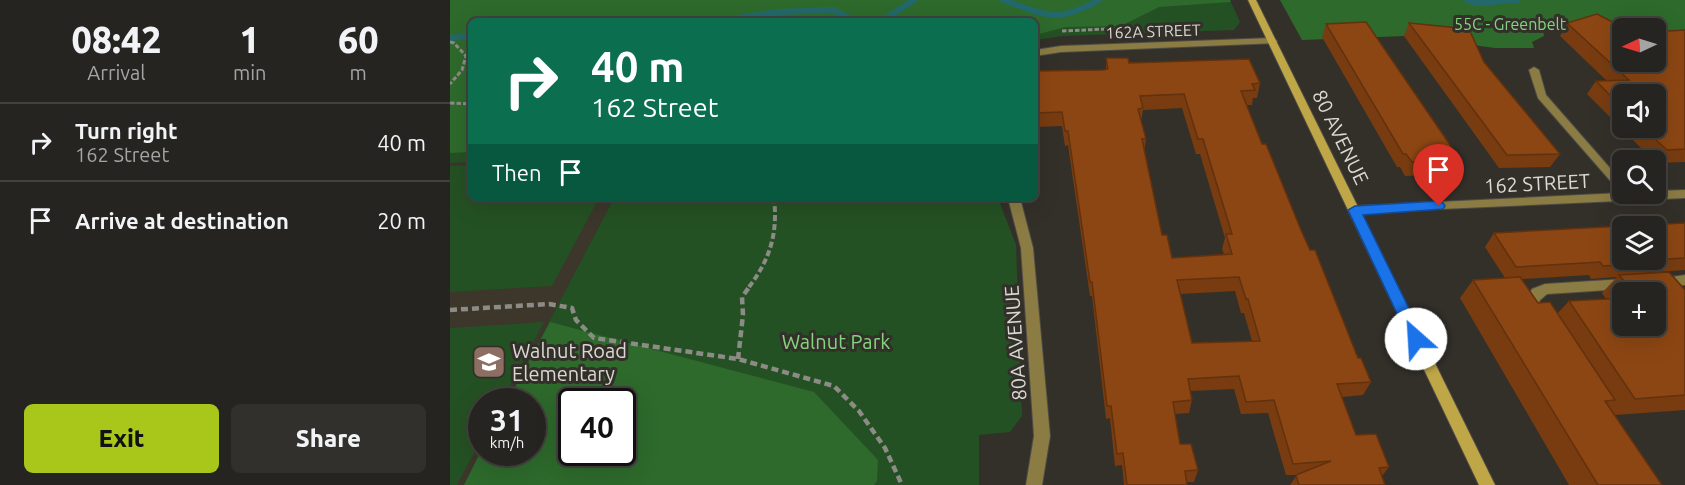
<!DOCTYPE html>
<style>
body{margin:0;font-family:Ubuntu,sans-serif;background:#32302d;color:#f1f3f6;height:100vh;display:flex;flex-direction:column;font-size:22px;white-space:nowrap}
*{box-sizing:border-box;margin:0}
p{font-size:20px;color:#a4a4a5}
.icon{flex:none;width:33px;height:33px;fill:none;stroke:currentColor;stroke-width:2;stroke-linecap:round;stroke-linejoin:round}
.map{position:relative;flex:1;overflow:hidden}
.side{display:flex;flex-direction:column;background:#262420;width:450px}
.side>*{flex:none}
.guide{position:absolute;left:18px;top:18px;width:570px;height:183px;border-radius:9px;box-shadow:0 6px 24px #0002,0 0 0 2px #42413e;background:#0b6e4f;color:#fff;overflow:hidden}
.needle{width:39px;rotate:266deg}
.fabs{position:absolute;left:1162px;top:18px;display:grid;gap:12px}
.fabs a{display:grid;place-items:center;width:54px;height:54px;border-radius:9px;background:#262420;box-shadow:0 6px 24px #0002,0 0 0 2px #42413e;font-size:30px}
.speed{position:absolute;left:18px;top:388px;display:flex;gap:12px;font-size:30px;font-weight:700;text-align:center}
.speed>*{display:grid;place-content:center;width:78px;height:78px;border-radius:50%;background:#262420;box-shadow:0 6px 24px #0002,0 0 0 2px #42413e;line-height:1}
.speed small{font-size:15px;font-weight:400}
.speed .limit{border:3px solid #111;border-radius:9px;background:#fff;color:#111}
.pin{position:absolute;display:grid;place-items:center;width:51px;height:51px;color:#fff;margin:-62px -26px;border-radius:50% 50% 50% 0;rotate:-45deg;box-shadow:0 0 6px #0007}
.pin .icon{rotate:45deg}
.me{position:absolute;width:66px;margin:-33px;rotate:334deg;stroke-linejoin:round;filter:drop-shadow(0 0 4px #0008)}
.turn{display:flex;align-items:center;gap:21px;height:126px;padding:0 24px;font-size:27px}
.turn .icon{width:78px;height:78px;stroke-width:2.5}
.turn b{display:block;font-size:42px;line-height:51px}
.then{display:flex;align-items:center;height:57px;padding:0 24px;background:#0003;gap:12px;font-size:22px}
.eta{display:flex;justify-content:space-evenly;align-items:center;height:102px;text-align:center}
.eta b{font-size:36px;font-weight:800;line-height:42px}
.button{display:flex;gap:12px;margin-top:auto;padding:12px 24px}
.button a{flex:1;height:69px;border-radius:9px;background:#a9c71b;color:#111;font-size:24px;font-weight:800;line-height:69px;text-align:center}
.button a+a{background:#32302d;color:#f1f3f6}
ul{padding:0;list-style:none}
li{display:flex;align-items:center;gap:18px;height:78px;padding:0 24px;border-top:2px solid #42413e}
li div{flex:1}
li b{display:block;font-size:22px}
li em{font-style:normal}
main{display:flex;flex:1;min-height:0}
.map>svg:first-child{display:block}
.built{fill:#3c372a}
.green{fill:#245123;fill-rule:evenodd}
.forest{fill:#2e6a2c;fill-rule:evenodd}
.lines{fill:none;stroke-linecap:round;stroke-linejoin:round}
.stream{stroke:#23686a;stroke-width:6}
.lane-casing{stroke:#4e4b45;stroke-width:2}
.street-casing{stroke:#4e4b45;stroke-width:2}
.secondary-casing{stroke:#4e4b45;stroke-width:2}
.path-far2{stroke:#8d8b86;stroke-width:3;stroke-dasharray:4.5 2;stroke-linecap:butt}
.path-far1{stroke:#8d8b86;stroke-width:4;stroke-dasharray:6 3;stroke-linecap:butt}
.path{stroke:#8d8b86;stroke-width:4.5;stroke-dasharray:7 4;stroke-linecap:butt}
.lane{fill:#8b7c44;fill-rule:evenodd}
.street{fill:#8b7c44;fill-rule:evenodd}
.secondary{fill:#bfa647;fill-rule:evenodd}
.wall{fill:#783c10;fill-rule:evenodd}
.building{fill:#8c4613;stroke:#62310d;stroke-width:1.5;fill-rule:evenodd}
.route{fill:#1a73e8;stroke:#114b97;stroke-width:1.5}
.labels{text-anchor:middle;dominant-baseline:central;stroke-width:6;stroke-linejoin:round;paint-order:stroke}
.far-park-label{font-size:16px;fill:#84d580;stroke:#33302a}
.far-street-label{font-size:16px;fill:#dbd9d5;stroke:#33302a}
.street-label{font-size:20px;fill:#dbd9d5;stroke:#33302a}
.park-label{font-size:20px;fill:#84d580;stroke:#33302a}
.poi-label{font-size:20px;fill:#dbd9d5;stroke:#33302a;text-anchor:start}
</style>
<main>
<section class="side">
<div class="eta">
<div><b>08:42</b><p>Arrival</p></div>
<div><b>1</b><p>min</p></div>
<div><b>60</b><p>m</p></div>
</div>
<ul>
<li><svg class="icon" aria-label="right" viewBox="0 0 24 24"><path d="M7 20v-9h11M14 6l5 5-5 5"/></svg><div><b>Turn right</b><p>162 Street</p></div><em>40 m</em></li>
<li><svg class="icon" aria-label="arrive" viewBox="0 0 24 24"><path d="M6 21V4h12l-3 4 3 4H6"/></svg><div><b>Arrive at destination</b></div><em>20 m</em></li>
</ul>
<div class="button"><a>Exit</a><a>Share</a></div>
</section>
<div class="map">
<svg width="1235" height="485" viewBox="0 0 1235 485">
<rect width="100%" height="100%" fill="#33302a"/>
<polygon class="built" points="21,162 21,198 164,198 57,402 32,402 31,451 14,485 0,485 0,163"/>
<g class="green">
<polygon points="0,0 780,0 790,22 784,30 613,36 585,40 585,21 21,21 21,162 0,163"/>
<polygon points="21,165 21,198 149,198 102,286 0,292 0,166"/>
<path d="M164,198H548L566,245L572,416L560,432L529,435V485H14L31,451L32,453H82V402H57ZM122,402H172V453H122Z"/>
<polygon points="94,322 52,402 32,402 31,440 7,485 0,485 0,328"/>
</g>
<g class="forest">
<polygon points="0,0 780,0 781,2 709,7 671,26 616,27 585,35 585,21 21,21 21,152 0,153"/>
<polygon points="830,0 1235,0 1235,38 1206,28 1101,26 1093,29 1094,36 1082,42 1084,48 1045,48 954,36 852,40"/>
<path d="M100,322L364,392L428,460L427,481L424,485H14L31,451L32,453H82V402H57ZM122,402H172V453H122Z"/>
</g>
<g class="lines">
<g class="stream">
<path d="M553,0C597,15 606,24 649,0"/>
<polyline points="1017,0 1028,3 1067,0"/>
<polyline points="267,21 328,12 383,10 405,21"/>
<polyline points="414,21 436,18 464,0"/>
<polyline points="0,38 21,35"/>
</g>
<defs>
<g id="lane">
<polygon points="1235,275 1235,285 1212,287 1208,285 1206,282 1208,279"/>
<path d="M1174,279L1178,280L1180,284L1178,288L1174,289L1097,294L1089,301L1095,310L1093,314C1083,317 1080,309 1076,301L1082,289L1095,284Z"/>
</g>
<g id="street">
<polygon points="823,38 827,41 826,43 611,52 585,56 585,50 611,46"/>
<polygon points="1084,67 1089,70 1096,95 1173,183 1173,194 1206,194 1206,191 1235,190 1235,198 901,213 899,210 905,206 1171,193 1088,98 1079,70"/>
<polygon points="558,198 570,198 583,248 600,436 592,485 576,485 584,436 571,248"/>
</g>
<polygon id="secondary" points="798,0 806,0 1045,485 1029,485"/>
</defs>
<use href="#lane" class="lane-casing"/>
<use href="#street" class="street-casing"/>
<use href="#secondary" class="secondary-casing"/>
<g class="path-far2">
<polyline points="612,31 679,28"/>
<polyline points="0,42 4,43 16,56 12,70 0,84"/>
<polyline points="0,103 21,104"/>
</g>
<path class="path-far1" d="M299,287C320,259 328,234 324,198"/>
<g class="path">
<polyline points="0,310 99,304 122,308 126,320 144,338 288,359 384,386 409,411 435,448 452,485"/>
<polyline points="288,359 293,315 292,297 300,286"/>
</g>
<use href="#lane" class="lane"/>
<use href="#street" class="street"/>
<use href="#secondary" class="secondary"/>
</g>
<g class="wall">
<polygon points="959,23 1034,62 1110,154 1100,167 1049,168 954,36"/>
<path d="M1117,23L1174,28L1219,31L1235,30V162L1206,163V160H1203L1137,94L1146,81H1157L1110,36ZM1173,94L1206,128H1173Z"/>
<polygon points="876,24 1011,161 1004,174 955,176 950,167 947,167 872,37"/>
<path d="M656,58L810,83L807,98H803L802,105H796L812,144L908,358L921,382L913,395L892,397L906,435L939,467L932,476L935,485H840L847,475H836L818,413L791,414L784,389L740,391L742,400L739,413L725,414L730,444L748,470L744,482H737V485H674L672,465L665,466L660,418L656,419L642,296H640L618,145L615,146L612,126L585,127V84L656,69ZM732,108L746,154H750L775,238L772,249L774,254L722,258L712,235L694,152L696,139L691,123L693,110ZM785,291L791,313H794L802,341L742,343L730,294Z"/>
<path d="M1235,223V270L1192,273L1235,290V410L1165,415L1158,405L1212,485H1119L1010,298L1023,280L1055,278L1035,247L1044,233ZM1139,275L1141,279L1167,277L1152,293L1156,299L1119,301L1108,313L1088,303L1072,279ZM1173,292H1206L1173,326Z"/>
</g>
<g class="building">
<polygon points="1147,14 1174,28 1173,62 1206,62 1206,28 1179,28 1214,27 1219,31 1235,30 1235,149 1217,150 1193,128 1206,128 1206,94 1173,94 1173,108 1146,81 1179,80 1117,23"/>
<polygon points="916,22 1011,161 962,162 956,154 953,154 876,24"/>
<polygon points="959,23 1019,29 1034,62 1110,154 1057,155"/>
<path d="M656,58H678L679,63L799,59L810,83L802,84L805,90L791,91L812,144H816L851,230L860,250H865L908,358H911L921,382L887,384L906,435L926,434L939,467L929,468L935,485H849L846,475L881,461L843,464L824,400L796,402L789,376L738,379L742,400L723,402L730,444H741L748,470L735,471L737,485H677L673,453L667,454L661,406H657L642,282H640L618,131H615L612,112L585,113V71L653,70L658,69ZM734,94L748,139H753L782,234H776L782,254L722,258L717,235H712L692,139H696L688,109L693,108L690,96ZM789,277L796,299H798L810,341L742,343L727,280Z"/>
<polygon points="1235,223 1235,258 1200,260 1202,263 1153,266 1150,262 1066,267 1044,233 1173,226 1173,260 1206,260 1206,226 1173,226"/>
<polygon points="1219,272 1235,290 1235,395 1185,399 1119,301 1173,298 1173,326 1206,326 1206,292 1183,292 1169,275"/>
<polygon points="1070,277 1088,303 1100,302 1165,400 1155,401 1212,485 1148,485 1023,280"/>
</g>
<polygon class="route" points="989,201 993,203 995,206 993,209 913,215 974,339 972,343 966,345 961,343 898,210 905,206"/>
<defs>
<symbol id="school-square" viewBox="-11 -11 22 22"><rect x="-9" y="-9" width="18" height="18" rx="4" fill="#8d6e63" stroke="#33302a"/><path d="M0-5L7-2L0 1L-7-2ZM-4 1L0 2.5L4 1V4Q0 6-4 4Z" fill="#fff"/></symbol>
</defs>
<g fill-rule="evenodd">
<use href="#school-square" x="20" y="343" width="38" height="38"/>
</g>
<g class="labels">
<g class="far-park-label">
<text x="1060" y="24">55C - Greenbelt</text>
</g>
<g class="far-street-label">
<text transform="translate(703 31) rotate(-2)">162A STREET</text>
</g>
<g class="street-label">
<text transform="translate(891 137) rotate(64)">80 AVENUE</text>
<text transform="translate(1087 183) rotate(-3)">162 STREET</text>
<text transform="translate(565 343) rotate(-94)">80A AVENUE</text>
</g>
<g class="park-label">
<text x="386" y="341">Walnut Park</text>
</g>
<g class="poi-label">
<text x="62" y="350">Walnut Road<tspan x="62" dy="23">Elementary</tspan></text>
</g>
</g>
</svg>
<div class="fabs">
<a><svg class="needle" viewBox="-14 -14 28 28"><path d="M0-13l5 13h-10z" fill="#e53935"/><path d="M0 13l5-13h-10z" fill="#a4a4a5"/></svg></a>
<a><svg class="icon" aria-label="sound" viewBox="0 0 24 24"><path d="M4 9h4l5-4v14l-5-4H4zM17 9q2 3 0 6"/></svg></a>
<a><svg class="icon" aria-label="search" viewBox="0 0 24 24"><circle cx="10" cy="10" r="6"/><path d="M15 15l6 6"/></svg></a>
<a><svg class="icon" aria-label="layers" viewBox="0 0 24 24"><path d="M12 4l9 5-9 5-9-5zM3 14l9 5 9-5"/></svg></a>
<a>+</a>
</div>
<div class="speed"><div>31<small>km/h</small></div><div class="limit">40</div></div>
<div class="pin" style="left:989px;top:206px;background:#d93025"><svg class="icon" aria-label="arrive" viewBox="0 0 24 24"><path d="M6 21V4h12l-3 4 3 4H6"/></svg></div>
<svg class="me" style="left:966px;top:339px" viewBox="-20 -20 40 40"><circle r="19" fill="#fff"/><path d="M0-13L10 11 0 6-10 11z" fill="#1a73e8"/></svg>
<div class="guide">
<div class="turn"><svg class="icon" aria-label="right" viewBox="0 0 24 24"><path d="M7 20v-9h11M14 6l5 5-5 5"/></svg><div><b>40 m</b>162 Street</div></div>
<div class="then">Then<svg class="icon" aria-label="arrive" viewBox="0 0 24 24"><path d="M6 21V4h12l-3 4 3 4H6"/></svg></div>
</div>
</div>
</main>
